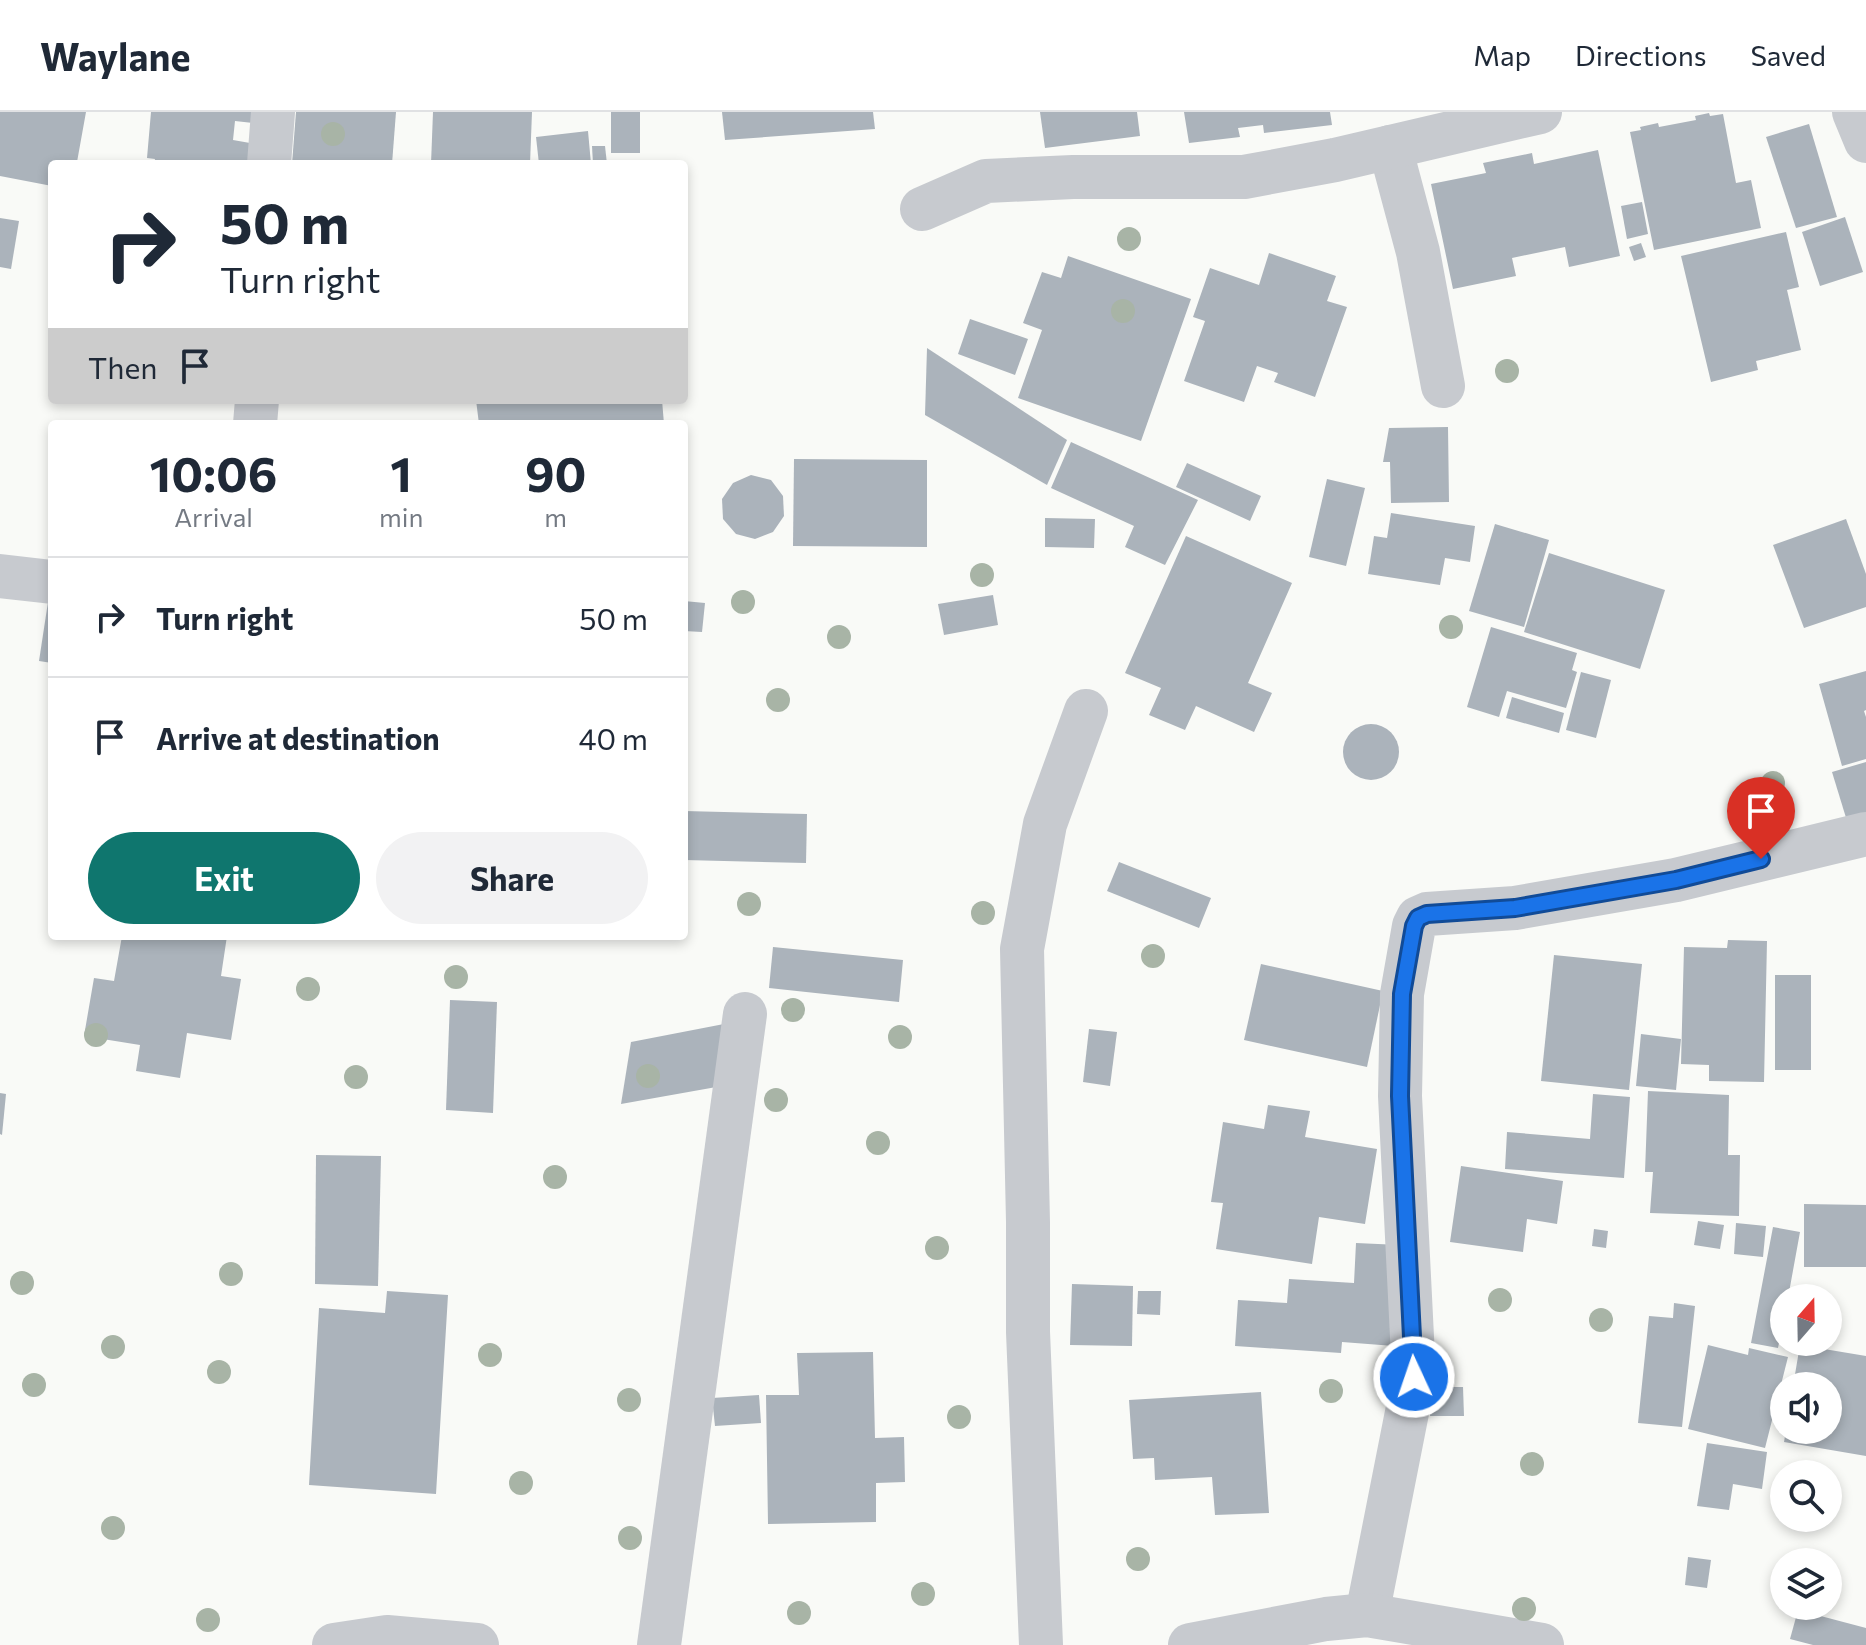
<!DOCTYPE html>
<style>
body{margin:0;font-family:Commissioner,sans-serif;background:#f2f2f3;color:#1f2937;height:100vh;display:flex;flex-direction:column;font-size:30px;white-space:nowrap}
*{box-sizing:border-box;margin:0}
p{font-size:26px;color:#747a83}
.icon{flex:none;width:44px;height:44px;fill:none;stroke:currentColor;stroke-width:2;stroke-linecap:round;stroke-linejoin:round}
.map{position:relative;flex:1;overflow:hidden}
.sheet{position:absolute;left:48px;top:308px;width:640px;height:520px;display:flex;flex-direction:column;background:#fff;border-radius:8px;box-shadow:0 4px 12px #0003}
.sheet>*{flex:none}
.guide{position:absolute;left:48px;top:48px;width:640px;height:244px;border-radius:8px;box-shadow:0 4px 12px #0003;background:#fff;color:#1f2937;overflow:hidden}
.needle{width:52px;rotate:20deg}
.fabs{position:absolute;left:1770px;top:1172px;display:grid;gap:16px}
.fabs a{display:grid;place-items:center;width:72px;height:72px;border-radius:50%;background:#fff;box-shadow:0 4px 12px #0003;font-size:40px}
.pin{position:absolute;display:grid;place-items:center;width:68px;height:68px;color:#fff;margin:-82px -34px;border-radius:50% 50% 50% 0;rotate:-45deg;box-shadow:0 0 8px #0007}
.pin .icon{rotate:45deg}
.me{position:absolute;width:88px;margin:-44px;rotate:357deg;stroke-linejoin:round;filter:drop-shadow(0 0 6px #0008)}
.turn{display:flex;align-items:center;gap:28px;height:168px;padding:0 40px;font-size:36px}
.turn .icon{width:104px;height:104px;stroke-width:2.5}
.turn b{display:block;font-size:56px;line-height:68px}
.then{display:flex;align-items:center;height:76px;padding:0 40px;background:#0003;gap:16px;font-size:30px}
.eta{display:flex;justify-content:space-evenly;align-items:center;height:136px;text-align:center}
.eta b{font-size:48px;font-weight:700;line-height:56px}
.button{display:flex;gap:16px;margin-top:auto;padding:16px 40px}
.button a{flex:1;height:92px;border-radius:48px;background:#0f766e;color:#fff;font-size:32px;font-weight:700;line-height:92px;text-align:center}
.button a+a{background:#f2f2f3;color:#1f2937}
ul{padding:0;list-style:none}
li{display:flex;align-items:center;gap:24px;height:120px;padding:0 40px;border-top:2px solid #e0e1e3}
li div{flex:1}
li b{display:block;font-size:30px}
li em{font-style:normal}
header{display:flex;align-items:center;gap:48px;box-sizing:border-box;height:112px;padding:0 40px;background:#fff;border-bottom:2px solid #e0e1e3}
header strong{font-size:38px}
nav{display:flex;gap:44px;margin-inline-start:auto;font-size:28px}
.map>svg:first-child{display:block}
.building{fill:#abb3bb}
.lines{fill:none;stroke-linecap:round;stroke-linejoin:round}
.minor{stroke:#c7cacf;stroke-width:44}
.tree{fill:#a8b4a6}
.route-casing{stroke:#114b97;stroke-width:20}
.route{stroke:#1a73e8;stroke-width:14}
</style>
<header>
<strong>Waylane</strong>
<nav><a>Map</a><a>Directions</a><a>Saved</a></nav>
</header>
<div class="map">
<svg width="1866" height="1533" viewBox="0 0 1866 1533">
<rect width="100%" height="100%" fill="#f9faf7"/>
<g class="building">
<polygon points="0,0 86,0 77,50 70,49 69,52 52,52 52,74 0,64"/>
<polygon points="151,0 255,0 253,11 235,9 233,28 250,31 248,52 154,52 155,47 147,46"/>
<polygon points="296,0 396,0 392,52 292,52"/>
<polygon points="433,0 532,0 530,52 431,52"/>
<rect x="611" y="0" width="29" height="41"/>
<polygon points="722,0 873,0 875,17 725,28"/>
<polygon points="1040,0 1137,0 1140,24 1045,36"/>
<polygon points="1184,0 1330,0 1332,13 1264,21 1263,13 1238,16 1240,25 1189,31"/>
<polygon points="1709,1 1710,4 1723,2 1736,71 1751,68 1761,116 1654,138 1630,20 1641,18 1640,15 1658,11 1659,15 1696,8 1695,4"/>
<polygon points="1809,12 1837,105 1796,116 1766,25"/>
<polygon points="588,19 591,52 539,52 536,25"/>
<polygon points="592,34 605,34 607,52 593,52"/>
<polygon points="1598,38 1620,144 1569,155 1565,135 1512,146 1516,164 1453,177 1431,72 1486,61 1483,51 1532,41 1534,52"/>
<polygon points="1642,90 1648,122 1627,127 1621,94"/>
<polygon points="1845,105 1863,160 1820,174 1802,120"/>
<polygon points="0,106 19,109 11,157 0,155"/>
<polygon points="1786,120 1799,175 1787,178 1801,238 1756,249 1758,258 1711,270 1681,144"/>
<polygon points="1641,131 1646,145 1634,149 1629,135"/>
<polygon points="1269,141 1336,164 1327,189 1347,195 1315,285 1274,270 1278,261 1257,254 1244,290 1184,269 1205,209 1193,205 1210,156 1259,173"/>
<polygon points="1068,144 1191,187 1141,329 1018,286 1042,218 1023,211 1042,160 1061,166"/>
<polygon points="970,207 1028,227 1015,263 958,242"/>
<polygon points="927,236 1067,328 1047,373 925,303"/>
<polygon points="476,288 662,288 664,312 479,312"/>
<polygon points="1448,315 1449,390 1391,391 1390,350 1383,350 1389,316"/>
<polygon points="1071,330 1198,388 1165,453 1125,435 1134,414 1051,376"/>
<polygon points="794,347 927,348 927,435 793,434"/>
<polygon points="1187,351 1261,384 1250,409 1176,375"/>
<polygon points="751,363 771,368 783,384 784,404 773,420 755,427 736,422 723,407 722,387 733,371"/>
<polygon points="1327,367 1365,376 1346,454 1309,445"/>
<polygon points="1391,401 1475,414 1470,450 1445,446 1440,473 1368,462 1374,424 1387,426"/>
<polygon points="1045,406 1095,407 1094,436 1045,435"/>
<polygon points="1846,407 1866,462 1866,495 1804,516 1773,433"/>
<polygon points="1495,412 1549,428 1524,515 1469,499"/>
<polygon points="1186,424 1292,471 1248,571 1272,581 1254,620 1196,594 1185,618 1149,603 1161,576 1125,561"/>
<polygon points="1549,441 1665,478 1640,557 1524,520"/>
<polygon points="993,483 998,513 944,523 938,492"/>
<polygon points="684,489 705,491 702,520 684,519"/>
<polygon points="48,490 52,491 52,551 39,549"/>
<polygon points="1491,515 1577,541 1572,558 1577,560 1566,596 1507,579 1499,605 1467,595"/>
<polygon points="1866,559 1866,598 1864,599 1866,605 1866,647 1842,654 1819,572"/>
<polygon points="1581,560 1611,568 1596,626 1566,618"/>
<polygon points="1512,585 1564,601 1559,621 1506,606"/>
<circle cx="1371" cy="640" r="28"/>
<polygon points="1866,650 1866,703 1847,709 1832,660"/>
<polygon points="684,699 807,702 806,751 684,748"/>
<polygon points="1119,750 1211,786 1199,816 1107,779"/>
<polygon points="122,824 227,824 221,864 241,867 231,928 187,921 180,966 136,959 140,933 84,924 94,866 114,869"/>
<polygon points="1728,828 1767,829 1764,970 1709,969 1709,953 1681,952 1684,835 1727,836"/>
<polygon points="773,835 903,848 899,890 769,876"/>
<polygon points="1554,843 1642,852 1629,978 1541,969"/>
<polygon points="1261,852 1383,879 1367,955 1244,928"/>
<rect x="1775" y="863" width="36" height="95"/>
<polygon points="450,888 497,890 493,1001 446,998"/>
<polygon points="724,912 722,974 621,992 631,930"/>
<polygon points="1089,917 1117,920 1110,974 1083,970"/>
<polygon points="1641,922 1681,927 1676,978 1636,974"/>
<polygon points="1648,979 1729,983 1728,1043 1740,1043 1739,1104 1650,1101 1653,1060 1645,1060"/>
<polygon points="0,981 6,982 2,1023 0,1022"/>
<polygon points="1593,982 1630,985 1624,1066 1505,1057 1507,1020 1590,1027"/>
<polygon points="1268,993 1310,999 1305,1025 1377,1037 1365,1112 1319,1105 1312,1152 1216,1137 1223,1091 1211,1090 1223,1010 1264,1017"/>
<polygon points="316,1043 381,1044 378,1174 315,1172"/>
<polygon points="1461,1054 1563,1069 1557,1112 1527,1107 1523,1140 1450,1130"/>
<polygon points="1804,1092 1866,1093 1866,1155 1804,1155"/>
<polygon points="1698,1109 1724,1113 1720,1137 1694,1133"/>
<polygon points="1736,1111 1766,1114 1763,1145 1734,1142"/>
<polygon points="1773,1115 1800,1120 1788,1186 1784,1186 1784,1206 1778,1236 1751,1231"/>
<polygon points="1594,1117 1608,1119 1606,1136 1592,1134"/>
<polygon points="1356,1131 1400,1133 1394,1234 1342,1230 1341,1241 1235,1234 1238,1188 1287,1191 1289,1167 1354,1171"/>
<polygon points="1072,1172 1133,1174 1132,1234 1070,1233"/>
<polygon points="387,1179 448,1183 436,1382 309,1373 319,1196 385,1201"/>
<polygon points="1138,1179 1161,1179 1160,1203 1137,1202"/>
<polygon points="1674,1191 1695,1194 1682,1315 1638,1311 1649,1204 1673,1206"/>
<polygon points="1708,1233 1748,1243 1749,1236 1788,1245 1765,1336 1688,1317"/>
<polygon points="1800,1233 1866,1244 1866,1344 1784,1330 1786,1318 1828,1318 1828,1274 1793,1274"/>
<polygon points="873,1240 875,1326 904,1325 905,1370 876,1371 876,1410 768,1412 766,1283 799,1283 797,1241"/>
<polygon points="1429,1275 1463,1275 1464,1304 1430,1304"/>
<polygon points="1261,1280 1269,1401 1215,1403 1212,1365 1155,1368 1154,1346 1133,1347 1129,1288"/>
<polygon points="759,1283 761,1311 715,1314 712,1286"/>
<polygon points="1707,1331 1767,1340 1762,1377 1733,1372 1729,1398 1697,1394"/>
<polygon points="1688,1445 1711,1448 1707,1476 1685,1473"/>
<polygon points="1798,1498 1866,1516 1866,1533 1813,1533 1790,1527"/>
</g>
<g class="lines">
<g class="minor">
<polyline points="1854,0 1866,29"/>
<polyline points="1390,35 1418,140 1443,274"/>
<polyline points="269,52 273,0"/>
<polyline points="922,97 986,69 1073,65 1244,65 1335,48 1540,0"/>
<polyline points="255,312 257,288"/>
<polyline points="0,464 52,470"/>
<polyline points="1367,1503 1414,1265 1400,984 1402,882 1414,814 1418,806 1427,802 1515,796 1676,768 1866,722"/>
<polyline points="334,1533 387,1525 477,1533"/>
<polyline points="659,1533 745,902"/>
<polyline points="1041,1533 1028,1220 1028,1110 1022,837 1045,712 1086,599"/>
<polyline points="1190,1533 1326,1507 1367,1503 1542,1533"/>
</g>
</g>
<g class="tree">
<circle cx="333" cy="22" r="12"/>
<circle cx="1129" cy="127" r="12"/>
<circle cx="1123" cy="199" r="12"/>
<circle cx="1507" cy="259" r="12"/>
<circle cx="982" cy="463" r="12"/>
<circle cx="743" cy="490" r="12"/>
<circle cx="1451" cy="515" r="12"/>
<circle cx="839" cy="525" r="12"/>
<circle cx="778" cy="588" r="12"/>
<circle cx="1773" cy="671" r="12"/>
<circle cx="749" cy="792" r="12"/>
<circle cx="983" cy="801" r="12"/>
<circle cx="1153" cy="844" r="12"/>
<circle cx="456" cy="865" r="12"/>
<circle cx="308" cy="877" r="12"/>
<circle cx="793" cy="898" r="12"/>
<circle cx="96" cy="923" r="12"/>
<circle cx="900" cy="925" r="12"/>
<circle cx="648" cy="964" r="12"/>
<circle cx="356" cy="965" r="12"/>
<circle cx="776" cy="988" r="12"/>
<circle cx="878" cy="1031" r="12"/>
<circle cx="555" cy="1065" r="12"/>
<circle cx="937" cy="1136" r="12"/>
<circle cx="231" cy="1162" r="12"/>
<circle cx="22" cy="1171" r="12"/>
<circle cx="1500" cy="1188" r="12"/>
<circle cx="1601" cy="1208" r="12"/>
<circle cx="113" cy="1235" r="12"/>
<circle cx="490" cy="1243" r="12"/>
<circle cx="219" cy="1260" r="12"/>
<circle cx="34" cy="1273" r="12"/>
<circle cx="1331" cy="1279" r="12"/>
<circle cx="629" cy="1288" r="12"/>
<circle cx="959" cy="1305" r="12"/>
<circle cx="1532" cy="1352" r="12"/>
<circle cx="521" cy="1371" r="12"/>
<circle cx="113" cy="1416" r="12"/>
<circle cx="630" cy="1426" r="12"/>
<circle cx="1138" cy="1447" r="12"/>
<circle cx="923" cy="1482" r="12"/>
<circle cx="1524" cy="1497" r="12"/>
<circle cx="799" cy="1501" r="12"/>
<circle cx="208" cy="1508" r="12"/>
</g>
<g class="lines">
<defs>
<polyline id="route" points="1414,1265 1400,984 1402,882 1414,814 1418,806 1427,802 1515,796 1676,768 1761,747"/>
</defs>
<use href="#route" class="route-casing"/>
<use href="#route" class="route"/>
</g>
</svg>
<div class="fabs">
<a><svg class="needle" viewBox="-14 -14 28 28"><path d="M0-13l5 13h-10z" fill="#e53935"/><path d="M0 13l5-13h-10z" fill="#747a83"/></svg></a>
<a><svg class="icon" aria-label="sound" viewBox="0 0 24 24"><path d="M4 9h4l5-4v14l-5-4H4zM17 9q2 3 0 6"/></svg></a>
<a><svg class="icon" aria-label="search" viewBox="0 0 24 24"><circle cx="10" cy="10" r="6"/><path d="M15 15l6 6"/></svg></a>
<a><svg class="icon" aria-label="layers" viewBox="0 0 24 24"><path d="M12 4l9 5-9 5-9-5zM3 14l9 5 9-5"/></svg></a>
</div>
<div class="pin" style="left:1761px;top:747px;background:#d93025"><svg class="icon" aria-label="arrive" viewBox="0 0 24 24"><path d="M6 21V4h12l-3 4 3 4H6"/></svg></div>
<svg class="me" style="left:1414px;top:1265px" viewBox="-20 -20 40 40"><circle r="17" fill="#1a73e8" stroke="#fff" stroke-width="3"/><path d="M0-11L8 9 0 5-8 9z" fill="#fff"/></svg>
<div class="guide">
<div class="turn"><svg class="icon" aria-label="right" viewBox="0 0 24 24"><path d="M7 20v-9h11M14 6l5 5-5 5"/></svg><div><b>50 m</b>Turn right</div></div>
<div class="then">Then<svg class="icon" aria-label="arrive" viewBox="0 0 24 24"><path d="M6 21V4h12l-3 4 3 4H6"/></svg></div>
</div>
<section class="sheet">
<div class="eta">
<div><b>10:06</b><p>Arrival</p></div>
<div><b>1</b><p>min</p></div>
<div><b>90</b><p>m</p></div>
</div>
<ul>
<li><svg class="icon" aria-label="right" viewBox="0 0 24 24"><path d="M7 20v-9h11M14 6l5 5-5 5"/></svg><div><b>Turn right</b></div><em>50 m</em></li>
<li><svg class="icon" aria-label="arrive" viewBox="0 0 24 24"><path d="M6 21V4h12l-3 4 3 4H6"/></svg><div><b>Arrive at destination</b></div><em>40 m</em></li>
</ul>
<div class="button"><a>Exit</a><a>Share</a></div>
</section>
</div>
